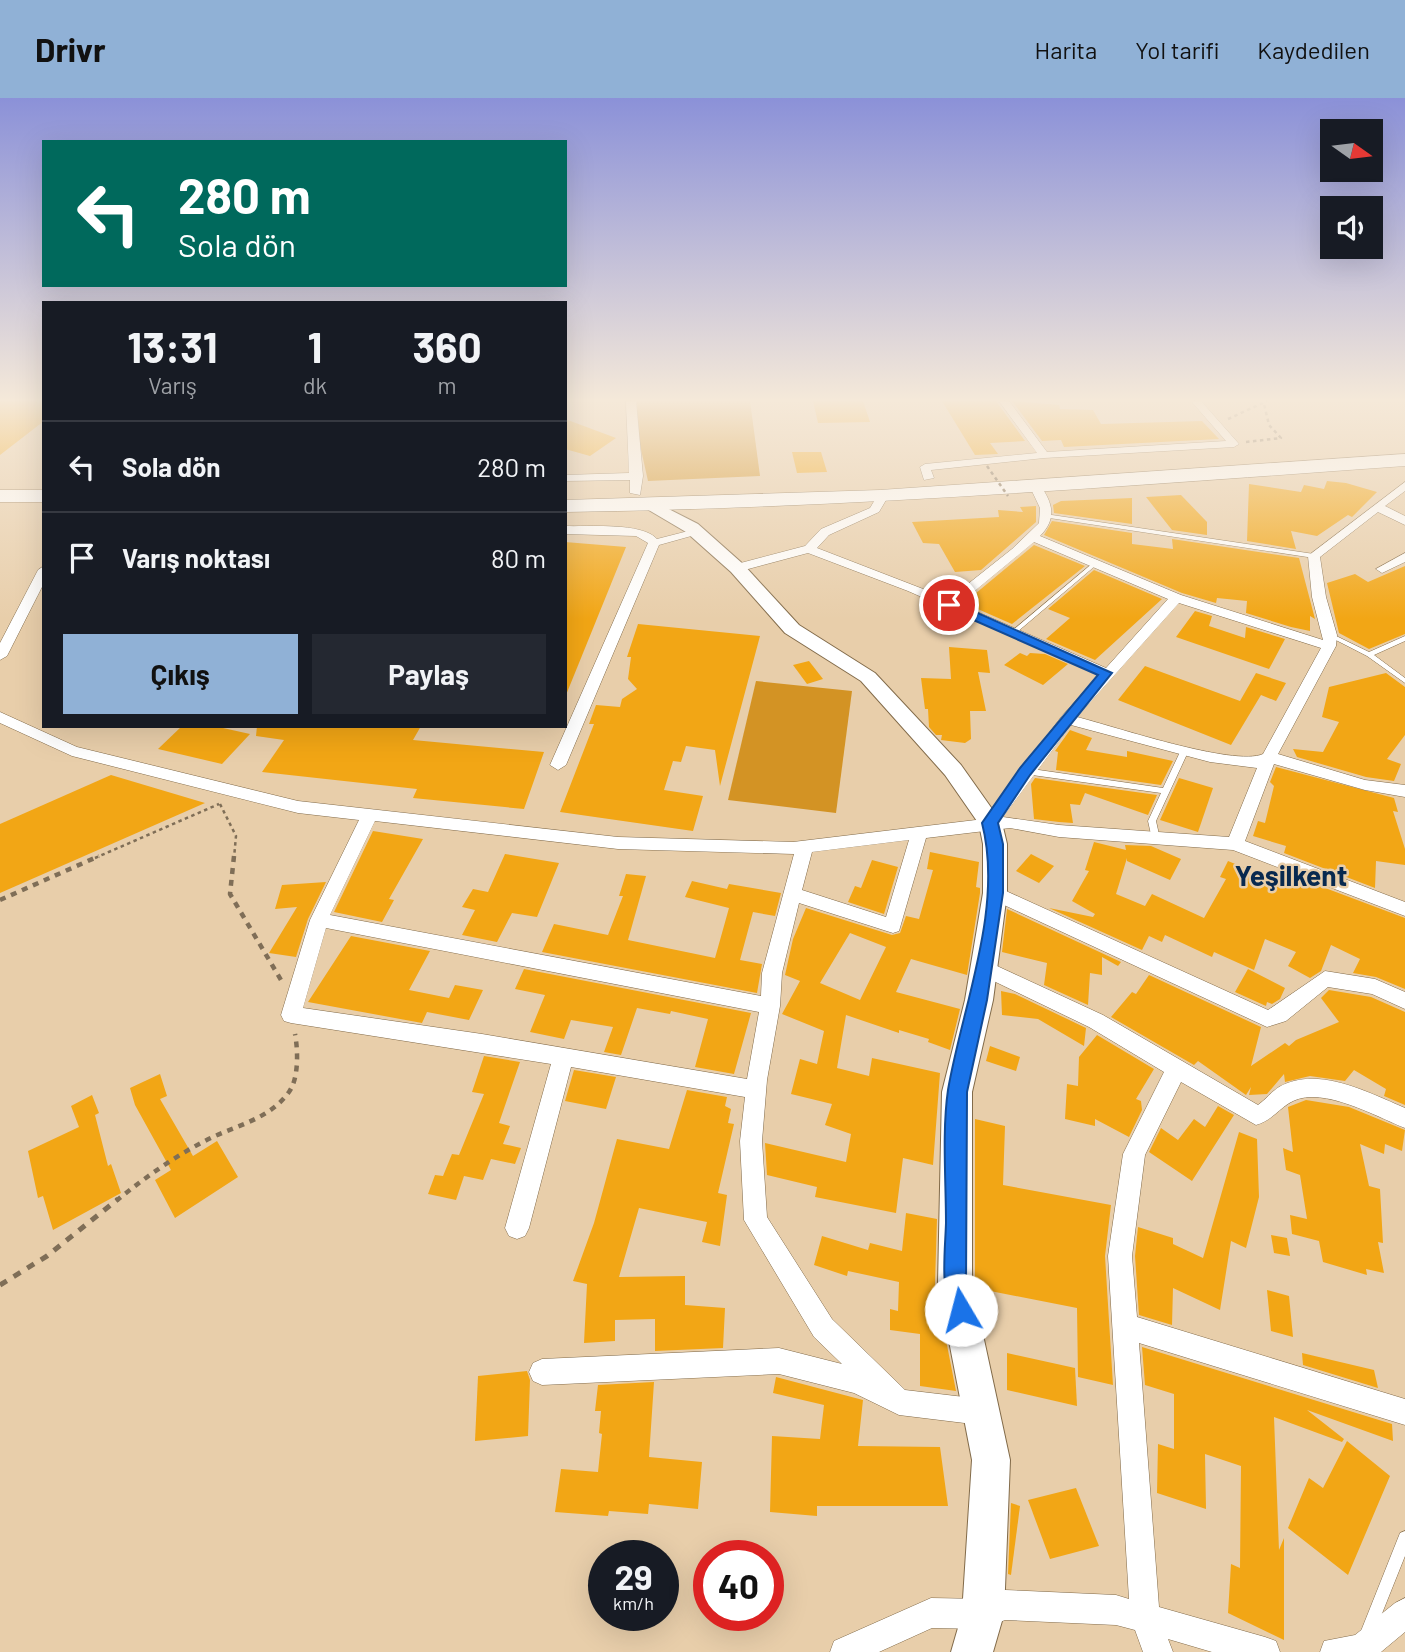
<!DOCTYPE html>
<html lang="tr">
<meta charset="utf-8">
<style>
body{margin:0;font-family:Barlow,sans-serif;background:#242831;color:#f1f3f6;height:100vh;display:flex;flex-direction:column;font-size:26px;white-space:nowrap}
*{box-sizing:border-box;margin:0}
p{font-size:23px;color:#9ea1a6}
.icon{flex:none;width:38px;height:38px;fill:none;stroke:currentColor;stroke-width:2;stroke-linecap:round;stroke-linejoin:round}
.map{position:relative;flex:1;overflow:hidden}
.details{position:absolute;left:42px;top:203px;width:525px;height:427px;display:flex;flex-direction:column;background:#171b24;border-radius:0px;box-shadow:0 7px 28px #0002}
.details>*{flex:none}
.banner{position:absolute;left:42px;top:42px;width:525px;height:147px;border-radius:0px;box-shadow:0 7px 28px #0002;background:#00695c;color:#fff;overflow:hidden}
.needle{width:46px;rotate:104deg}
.tools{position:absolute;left:1320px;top:21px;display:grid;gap:14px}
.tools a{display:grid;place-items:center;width:63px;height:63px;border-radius:0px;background:#171b24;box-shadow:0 7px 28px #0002;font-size:35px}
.speed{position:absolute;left:588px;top:1442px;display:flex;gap:14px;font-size:35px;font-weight:700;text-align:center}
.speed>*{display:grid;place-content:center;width:91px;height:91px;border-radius:50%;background:#171b24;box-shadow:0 7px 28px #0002;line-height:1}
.speed small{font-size:18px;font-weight:400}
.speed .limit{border:10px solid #d22;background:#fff;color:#111}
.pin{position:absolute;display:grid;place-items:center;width:60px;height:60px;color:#fff;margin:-30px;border:4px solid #fff;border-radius:50%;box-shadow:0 2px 7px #0007}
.me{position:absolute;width:77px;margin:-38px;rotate:352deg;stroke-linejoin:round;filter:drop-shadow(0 0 5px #0008)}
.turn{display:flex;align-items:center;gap:24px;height:147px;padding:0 21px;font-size:32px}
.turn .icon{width:91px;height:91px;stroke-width:2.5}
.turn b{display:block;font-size:49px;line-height:60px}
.eta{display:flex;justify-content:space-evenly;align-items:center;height:119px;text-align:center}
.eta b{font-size:42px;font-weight:700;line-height:49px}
.primary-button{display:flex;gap:14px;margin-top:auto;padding:14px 21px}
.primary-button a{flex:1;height:80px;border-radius:0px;background:#90b1d6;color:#111;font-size:28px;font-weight:700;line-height:80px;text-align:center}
.primary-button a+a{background:#242831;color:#f1f3f6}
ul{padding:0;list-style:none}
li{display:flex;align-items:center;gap:21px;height:91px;padding:0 21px;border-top:2px solid #363941}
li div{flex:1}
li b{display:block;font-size:26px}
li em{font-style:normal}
header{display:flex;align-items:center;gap:42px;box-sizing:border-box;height:98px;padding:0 35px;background:#90b1d6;color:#111}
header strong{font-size:33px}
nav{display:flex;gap:38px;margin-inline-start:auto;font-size:24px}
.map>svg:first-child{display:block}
.green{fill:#d39324}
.building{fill:#f2a615;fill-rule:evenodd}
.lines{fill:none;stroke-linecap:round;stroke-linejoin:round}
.lane-casing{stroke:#826b4a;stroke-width:1}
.street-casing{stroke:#826b4a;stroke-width:1}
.secondary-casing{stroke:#826b4a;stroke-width:2}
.highway-casing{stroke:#826b4a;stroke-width:1}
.path-far2{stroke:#7f6e57;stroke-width:2.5;stroke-dasharray:3.5 3.5;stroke-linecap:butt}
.path-far1{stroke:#7f6e57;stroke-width:4.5;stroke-dasharray:6 6;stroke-linecap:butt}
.path{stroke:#7f6e57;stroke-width:5;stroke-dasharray:8 8;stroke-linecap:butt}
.lane{fill:#fff;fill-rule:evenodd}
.street{fill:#fff;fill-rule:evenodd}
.secondary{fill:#fff;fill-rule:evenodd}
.highway{fill:#fff;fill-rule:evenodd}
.path-bridge{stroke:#7f6e57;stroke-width:2.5;stroke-dasharray:3.5 3.5;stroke-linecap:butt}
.route{fill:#1a73e8;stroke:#114b97;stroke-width:2}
.labels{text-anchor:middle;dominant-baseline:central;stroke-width:5;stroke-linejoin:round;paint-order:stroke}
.quarter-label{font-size:28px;font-weight:bold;fill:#08294f;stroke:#e8ceaa}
</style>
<header>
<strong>Drivr</strong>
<nav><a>Harita</a><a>Yol tarifi</a><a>Kaydedilen</a></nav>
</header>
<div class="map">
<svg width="1405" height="1554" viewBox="0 0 1405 1554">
<rect width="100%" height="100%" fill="#e8ceaa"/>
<g class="green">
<polygon points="637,303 750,303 760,378 648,383 636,329"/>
<polygon points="756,583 852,593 836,715 728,702"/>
</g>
<g class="building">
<polygon points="0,303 44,303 44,323 0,357"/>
<polygon points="813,303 863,303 870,324 818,325"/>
<polygon points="942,303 996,303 1025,343 990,345 998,356 975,357"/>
<polygon points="1012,303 1059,307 1060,311 1093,312 1101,326 1202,323 1219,341 1064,349 1061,342 1042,343"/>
<polygon points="565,321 616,340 590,358 565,351"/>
<polygon points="792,354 821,354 827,374 797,375"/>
<polygon points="1327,383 1346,385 1377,394 1352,419 1348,417 1317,438 1291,433 1296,451 1247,443 1249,386 1301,394 1304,387 1324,391"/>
<polygon points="1181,397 1207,424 1207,437 1172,432 1146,399"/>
<polygon points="1132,400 1132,426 1054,415 1053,407 1061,403"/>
<polygon points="1036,408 1036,424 981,472 955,474 939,446 923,445 912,424 999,419 998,412 1023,414 1020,409"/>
<polygon points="1052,423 1132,435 1132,446 1173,451 1172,441 1299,460 1315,521 1310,518 1310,533 1291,529 1246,515 1247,503 1217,500 1216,505 1182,495 1044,437"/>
<polygon points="565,444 626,449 566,597 565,597"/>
<polygon points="1034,447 1085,468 1012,526 964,505"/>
<polygon points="1405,468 1405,536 1369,551 1339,535 1327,485 1355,476 1368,484"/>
<polygon points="1094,472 1162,501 1095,562 1046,541 1070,520 1048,511"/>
<polygon points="1195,513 1212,518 1209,528 1245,540 1246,529 1285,541 1269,571 1176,539"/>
<polygon points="638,526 760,538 720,688 715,652 686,648 681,664 673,663 664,692 703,698 693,733 560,714 594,626 589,626 596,607 620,609 622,601 637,591 628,581 631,559 627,559"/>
<polygon points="949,549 987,552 990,575 978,574 986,613 970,613 971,641 965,645 941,642 942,637 936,637 929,629 928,611 925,611 921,580 951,581"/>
<polygon points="1020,555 1027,558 1030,555 1045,556 1068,566 1043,587 1004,567"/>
<polygon points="809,563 823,581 807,586 793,567"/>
<polygon points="1145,568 1240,603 1256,575 1286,585 1276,603 1261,597 1231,647 1118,602"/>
<polygon points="1386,575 1405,589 1405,637 1387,661 1401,666 1394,683 1366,679 1297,659 1293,651 1323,654 1339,624 1322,619 1329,589"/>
<polygon points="182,628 214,628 250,636 222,666 158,651"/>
<polygon points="257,628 421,628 413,642 544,654 524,711 413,700 417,691 262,674 284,642 256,638"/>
<polygon points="1070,632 1092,640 1086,652 1127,659 1127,653 1173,663 1161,687 1056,672 1058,654 1055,653"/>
<polygon points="1276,669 1394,700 1398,714 1393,713 1405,751 1405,767 1376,763 1375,790 1284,755 1286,748 1253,738 1258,723 1265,725 1274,688 1270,684"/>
<polygon points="111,677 205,705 0,795 0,726"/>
<polygon points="1035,680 1157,697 1148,717 1085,695 1080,707 1070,706 1073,725 1059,724 1034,721 1031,686"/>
<polygon points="1179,680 1213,690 1198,734 1160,722"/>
<polygon points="373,733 423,741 389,801 394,802 382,824 334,814"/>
<polygon points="1094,744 1126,752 1125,747 1151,748 1181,761 1170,782 1127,763 1127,760 1116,796 1145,808 1152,796 1204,820 1226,781 1220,779 1228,763 1269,780 1279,782 1280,773 1405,820 1405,891 1376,879 1353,875 1360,861 1331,847 1321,873 1310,880 1288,868 1296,854 1265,841 1254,872 1214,854 1212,859 1165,837 1162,844 1149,838 1142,852 1049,810 1093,819 1095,816 1072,803 1089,773 1085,772"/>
<path d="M930,754L979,764L976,789L980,790V795L967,877L911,861L896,894L960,911L950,952L928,944L929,941L899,932V935L846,917L837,970L869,978L872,960L940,975L933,1067L903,1060L896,1115L815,1099L817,1089L767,1077L765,1045L846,1064L851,1036L825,1027L832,1006L791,996L800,961L817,966L824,933L782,916L800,883L785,877L793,841L806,810L892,837L900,835L906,818L919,821L933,772L927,771ZM850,835L886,849L860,902L820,885Z"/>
<polygon points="505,756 559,765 537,819 512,815 497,844 462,837 475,812 462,809 473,791 488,794"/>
<polygon points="1031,756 1054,768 1039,785 1016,773"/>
<polygon points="872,762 898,769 884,816 848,804 855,788 861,790"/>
<polygon points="626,776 646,778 628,842 715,860 729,810 685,799 692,783 727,791 729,786 781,795 775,818 753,814 740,862 762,866 757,895 542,854 554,826 608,837 623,798 619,798"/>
<polygon points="326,784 308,821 296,859 269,855 297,809 275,811 282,787"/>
<polygon points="1007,811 1121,864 1118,868 1102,859 1102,877 1090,875 1088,907 1044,887 1047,865 1002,854"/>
<polygon points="351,838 430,853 409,892 449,900 455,887 483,892 469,922 427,914 422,925 308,904"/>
<polygon points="524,871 751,915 734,976 695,969 708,921 671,913 670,916 637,910 621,957 604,954 613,929 571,922 564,941 530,934 545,897 515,891"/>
<polygon points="1248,871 1285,890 1280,901 1272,906 1267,904 1266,908 1235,894"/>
<polygon points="1149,877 1261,929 1251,968 1285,945 1289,948 1296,942 1339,924 1321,900 1329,892 1371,899 1405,914 1405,1007 1384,998 1386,991 1354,972 1345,983 1310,978 1285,984 1284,976 1267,996 1249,997 1251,989 1246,997 1198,963 1194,967 1111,919 1132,894 1136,896"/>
<polygon points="1001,893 1015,896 1086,930 1084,948 1038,921 1002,917"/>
<polygon points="1097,937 1154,971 1136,1001 1141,1003 1142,1012 1129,1039 1095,1021 1095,1028 1065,1021 1067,986 1078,988 1079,959"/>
<polygon points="990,948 1020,959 1016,973 986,963"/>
<polygon points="484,958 520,964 499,1025 510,1028 503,1046 521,1050 515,1066 491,1061 483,1082 464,1078 456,1102 428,1096 435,1077 443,1078 452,1056 459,1057 484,996 472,994"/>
<polygon points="574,972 616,979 606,1011 565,1003"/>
<polygon points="160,976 167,998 160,1001 193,1058 217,1043 238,1079 175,1120 155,1082 171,1072 135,1007 130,990"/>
<polygon points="687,992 727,999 725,1008 731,1011 728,1025 734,1026 718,1095 727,1097 720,1148 702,1144 707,1124 639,1110 619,1179 685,1178 685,1207 725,1210 723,1250 655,1253 655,1221 615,1222 615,1243 584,1245 587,1186 573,1183 594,1125 617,1041 669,1051"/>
<polygon points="92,997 99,1015 95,1017 108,1068 111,1066 121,1095 53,1132 43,1098 38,1100 28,1053 79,1029 71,1008"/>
<polygon points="1306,1002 1349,1009 1405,1032 1402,1053 1385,1046 1384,1056 1360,1046 1369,1088 1380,1091 1383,1145 1378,1144 1384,1175 1366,1171 1367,1177 1323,1164 1319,1143 1292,1136 1290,1117 1307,1121 1300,1077 1286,1072 1283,1050 1293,1054 1288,1009"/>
<polygon points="1218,1008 1234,1017 1192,1083 1149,1054 1161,1030 1178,1042 1194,1021 1205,1029"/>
<polygon points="975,1021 1005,1028 1003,1087 1111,1107 1105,1158 1113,1287 1078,1279 1077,1210 975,1190"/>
<polygon points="1239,1034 1257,1041 1259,1099 1246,1150 1231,1143 1220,1212 1173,1190 1172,1227 1139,1217 1135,1158 1138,1129 1173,1140 1173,1146 1203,1160"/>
<polygon points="906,1115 937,1121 935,1186 943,1241 946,1242 956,1293 920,1288 920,1236 890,1232 890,1211 898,1213 899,1184 848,1173 847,1178 814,1167 822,1138 868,1152 870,1145 902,1153"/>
<polygon points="1271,1137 1287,1140 1290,1158 1274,1155"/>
<polygon points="1267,1192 1289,1198 1293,1239 1271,1233"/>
<polygon points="1142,1249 1392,1326 1393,1343 1307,1312 1344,1341 1342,1344 1274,1319 1279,1452 1284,1440 1284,1542 1228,1515 1231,1466 1240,1470 1241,1368 1205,1356 1206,1411 1157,1395 1158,1346 1174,1351 1174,1296 1145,1287"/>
<polygon points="1007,1255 1075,1270 1077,1308 1007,1292"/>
<polygon points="1302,1255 1374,1272 1378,1290 1303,1267"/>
<polygon points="527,1273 530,1282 528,1338 475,1343 478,1278"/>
<polygon points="776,1279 863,1302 858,1348 940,1349 948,1408 817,1408 817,1418 770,1414 772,1338 820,1341 824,1307 773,1295"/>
<polygon points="654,1284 649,1359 702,1364 698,1411 649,1406 648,1416 609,1413 608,1418 555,1414 561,1371 598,1374 602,1336 599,1335 601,1313 595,1313 598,1287"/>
<polygon points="1347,1343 1390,1378 1348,1477 1288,1430 1309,1380 1323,1390"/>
<polygon points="1076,1390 1099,1448 1050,1461 1028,1402"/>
<polygon points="1011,1405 1020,1408 1011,1477 1008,1476"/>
</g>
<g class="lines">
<defs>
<g id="lane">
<polygon points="1045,416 1314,456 1317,458 1314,460 1043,419 1042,418"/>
<polygon points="1093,465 1095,466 1095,468 1016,535 1012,535 1012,533"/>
<polygon points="1330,535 1369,554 1405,538 1405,543 1374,557 1405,580 1405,585 1367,558 1328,538 1328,536"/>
<polygon points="1184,651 1188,654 1156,723 1160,741 1156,744 1152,741 1148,723 1161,695 1025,676 1021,673 1025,670 1163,690 1180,654"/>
<polygon points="1405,1433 1405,1458 1373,1538 1368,1540 1363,1538 1361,1533 1400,1435"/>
</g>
<g id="street">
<polygon points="626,303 636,303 643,378 640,397 630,395 630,382 565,383 565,377 629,375"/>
<polygon points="999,303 1009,303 1047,354 1226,343 1191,303 1201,303 1239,346 1234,349 1044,360 931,372 934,380 924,382 920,369 925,366 1037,355"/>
<path d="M1405,384V393L1385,408L1405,418V427L1378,414L1320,459L1326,499L1337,537L1336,548L1278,656L1365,682L1405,687V699L1365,692L1274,666L1245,743L1405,804V818L1233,752L1059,739L1010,730L926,740L899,833L893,835L799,805L782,875L780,908L767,982L762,1043L767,1119L832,1221L905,1292L981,1301L990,1305L994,1314L990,1323L981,1327L899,1317L854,1295L779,1276L542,1287L533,1283L529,1274L533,1265L542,1261L779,1250L842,1266L814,1239L744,1122L740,1043L745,999L571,969L529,1130L525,1138L517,1141L509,1138L505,1130L551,966L291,925L284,923L281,917L310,822L359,722L298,715L72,658L0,625V614L77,649L298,703L618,739L793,744L984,721L1062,618L1099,577L908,493L808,455L737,474L733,473V467L805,448L821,431L870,410L879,395L883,394L889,397L879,414L829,437L817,450L949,501L1012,451L1039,425L1040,410L1030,389L1036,386L1040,387C1053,405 1057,421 1040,438L1181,497L1323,542L1312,499L1308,458ZM1034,444L1168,501L1106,570L959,506ZM1179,505L1321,550L1263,656C1234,669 1113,628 1077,619ZM1071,627L1210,664L1257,670L1229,739L1059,727L1003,719ZM375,723L618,751L794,756L762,875L761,898L330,817ZM909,742L886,819L802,792L812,754ZM326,830L759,914L747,981L482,936L303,910Z"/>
<path d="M565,428C588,429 642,424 657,441L696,431L702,435L659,447L566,667L558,672L550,667L648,445L636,438L565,436Z"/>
<polygon points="1405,455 1405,464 1382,475 1376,471"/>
<polygon points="44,468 44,485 7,558 0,562 0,545 38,472"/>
<polygon points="995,788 1268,912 1325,873 1375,881 1405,894 1405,911 1372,896 1328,889 1286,923 1267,929 989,800 986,795 989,790"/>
<path d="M984,862L1103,917L1258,1007C1265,1002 1271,994 1279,989C1318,967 1369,995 1405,1010V1030C1377,1019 1323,988 1293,1003C1279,1010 1273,1022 1256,1027L1181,984L1145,1057L1132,1158L1137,1219L1405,1301V1327L1139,1245L1159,1509L1265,1539L1276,1543L1280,1554H1212L1168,1541L1173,1554H1143L1135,1532L1116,1527L1005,1522L983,1531L932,1530L879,1554H830L834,1543L931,1500L983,1501L1005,1492L1116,1497L1129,1501L1108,1158L1123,1056L1164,974L1089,929L977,875L975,870L977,865Z"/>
<polygon points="1405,1500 1405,1534 1381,1554 1320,1554 1324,1543 1355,1537 1395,1505"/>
</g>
<polygon id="secondary" points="653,403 698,426 743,466 799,527 875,575 961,667 1002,725 1007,746 1007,795 993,902 972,994 972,1186 1010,1362 1004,1516 993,1554 951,1554 962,1516 972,1362 938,1186 942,994 965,902 983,795 983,746 979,726 945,677 861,583 785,535 731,474 686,434 647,411 647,405"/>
<g id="highway">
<path d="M1405,356V368C1125,388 846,410 565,414V402L880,392Z"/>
<rect x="0" y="392" width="44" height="12"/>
</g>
</defs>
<use href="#lane" class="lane-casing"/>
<use href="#street" class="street-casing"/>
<use href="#secondary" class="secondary-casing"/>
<use href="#highway" class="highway-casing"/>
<g class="path-far2">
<polyline points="1228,321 1267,303"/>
<polyline points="1246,344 1281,340 1269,327 1264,306"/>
<polyline points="220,706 236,738 234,760"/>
<polyline points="95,760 219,706"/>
</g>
<g class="path-far1">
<polyline points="234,758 230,796 281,882"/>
<polyline points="0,802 99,758"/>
<path d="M116,1103C147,1078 179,1055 215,1038C242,1026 271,1019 289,994C299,980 298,952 295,936"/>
</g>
<polyline class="path" points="0,1187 47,1158 118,1101"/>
<use href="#lane" class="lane"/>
<use href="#street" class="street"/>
<use href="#secondary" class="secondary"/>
<use href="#highway" class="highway"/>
<polyline class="path-bridge" points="987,368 1008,398"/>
</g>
<linearGradient id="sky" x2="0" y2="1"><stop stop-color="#8b91d8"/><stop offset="0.58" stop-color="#f5e9d9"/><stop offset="1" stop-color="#f5e9d9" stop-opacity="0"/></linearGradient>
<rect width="1405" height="521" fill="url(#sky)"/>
<path class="route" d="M944,504H953L1112,575L1030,677L998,725L1003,746V795L987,902L967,994L966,1186L972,1212L968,1220L961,1223L953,1220C940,1190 945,1156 946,1125C946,1083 942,1033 948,992C962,909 1004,810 982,725L1020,670L1098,577L944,509Z"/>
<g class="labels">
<g class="quarter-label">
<text x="1291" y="777">Yeşilkent</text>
</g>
</g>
</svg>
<div class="tools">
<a><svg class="needle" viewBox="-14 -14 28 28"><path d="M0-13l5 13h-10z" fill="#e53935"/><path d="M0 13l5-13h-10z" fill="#9ea1a6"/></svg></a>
<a><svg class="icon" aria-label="sound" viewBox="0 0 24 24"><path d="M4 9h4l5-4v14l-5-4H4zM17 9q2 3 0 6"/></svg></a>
</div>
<div class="speed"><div>29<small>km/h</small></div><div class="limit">40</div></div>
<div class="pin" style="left:949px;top:507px;background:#d93025"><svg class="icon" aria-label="arrive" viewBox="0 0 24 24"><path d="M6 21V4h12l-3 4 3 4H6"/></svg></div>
<svg class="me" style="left:961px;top:1212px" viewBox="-20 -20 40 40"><circle r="19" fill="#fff"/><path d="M0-13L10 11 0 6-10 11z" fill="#1a73e8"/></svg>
<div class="banner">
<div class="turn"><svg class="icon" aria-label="left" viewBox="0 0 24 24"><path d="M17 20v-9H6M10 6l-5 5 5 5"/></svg><div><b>280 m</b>Sola dön</div></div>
</div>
<section class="details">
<div class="eta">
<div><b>13:31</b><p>Varış</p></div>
<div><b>1</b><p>dk</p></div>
<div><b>360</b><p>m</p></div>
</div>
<ul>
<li><svg class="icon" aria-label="left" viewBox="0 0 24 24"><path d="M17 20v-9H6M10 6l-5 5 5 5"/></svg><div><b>Sola dön</b></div><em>280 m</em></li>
<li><svg class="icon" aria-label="arrive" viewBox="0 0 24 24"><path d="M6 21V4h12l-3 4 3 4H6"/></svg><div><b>Varış noktası</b></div><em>80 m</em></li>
</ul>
<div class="primary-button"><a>Çıkış</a><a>Paylaş</a></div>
</section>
</div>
